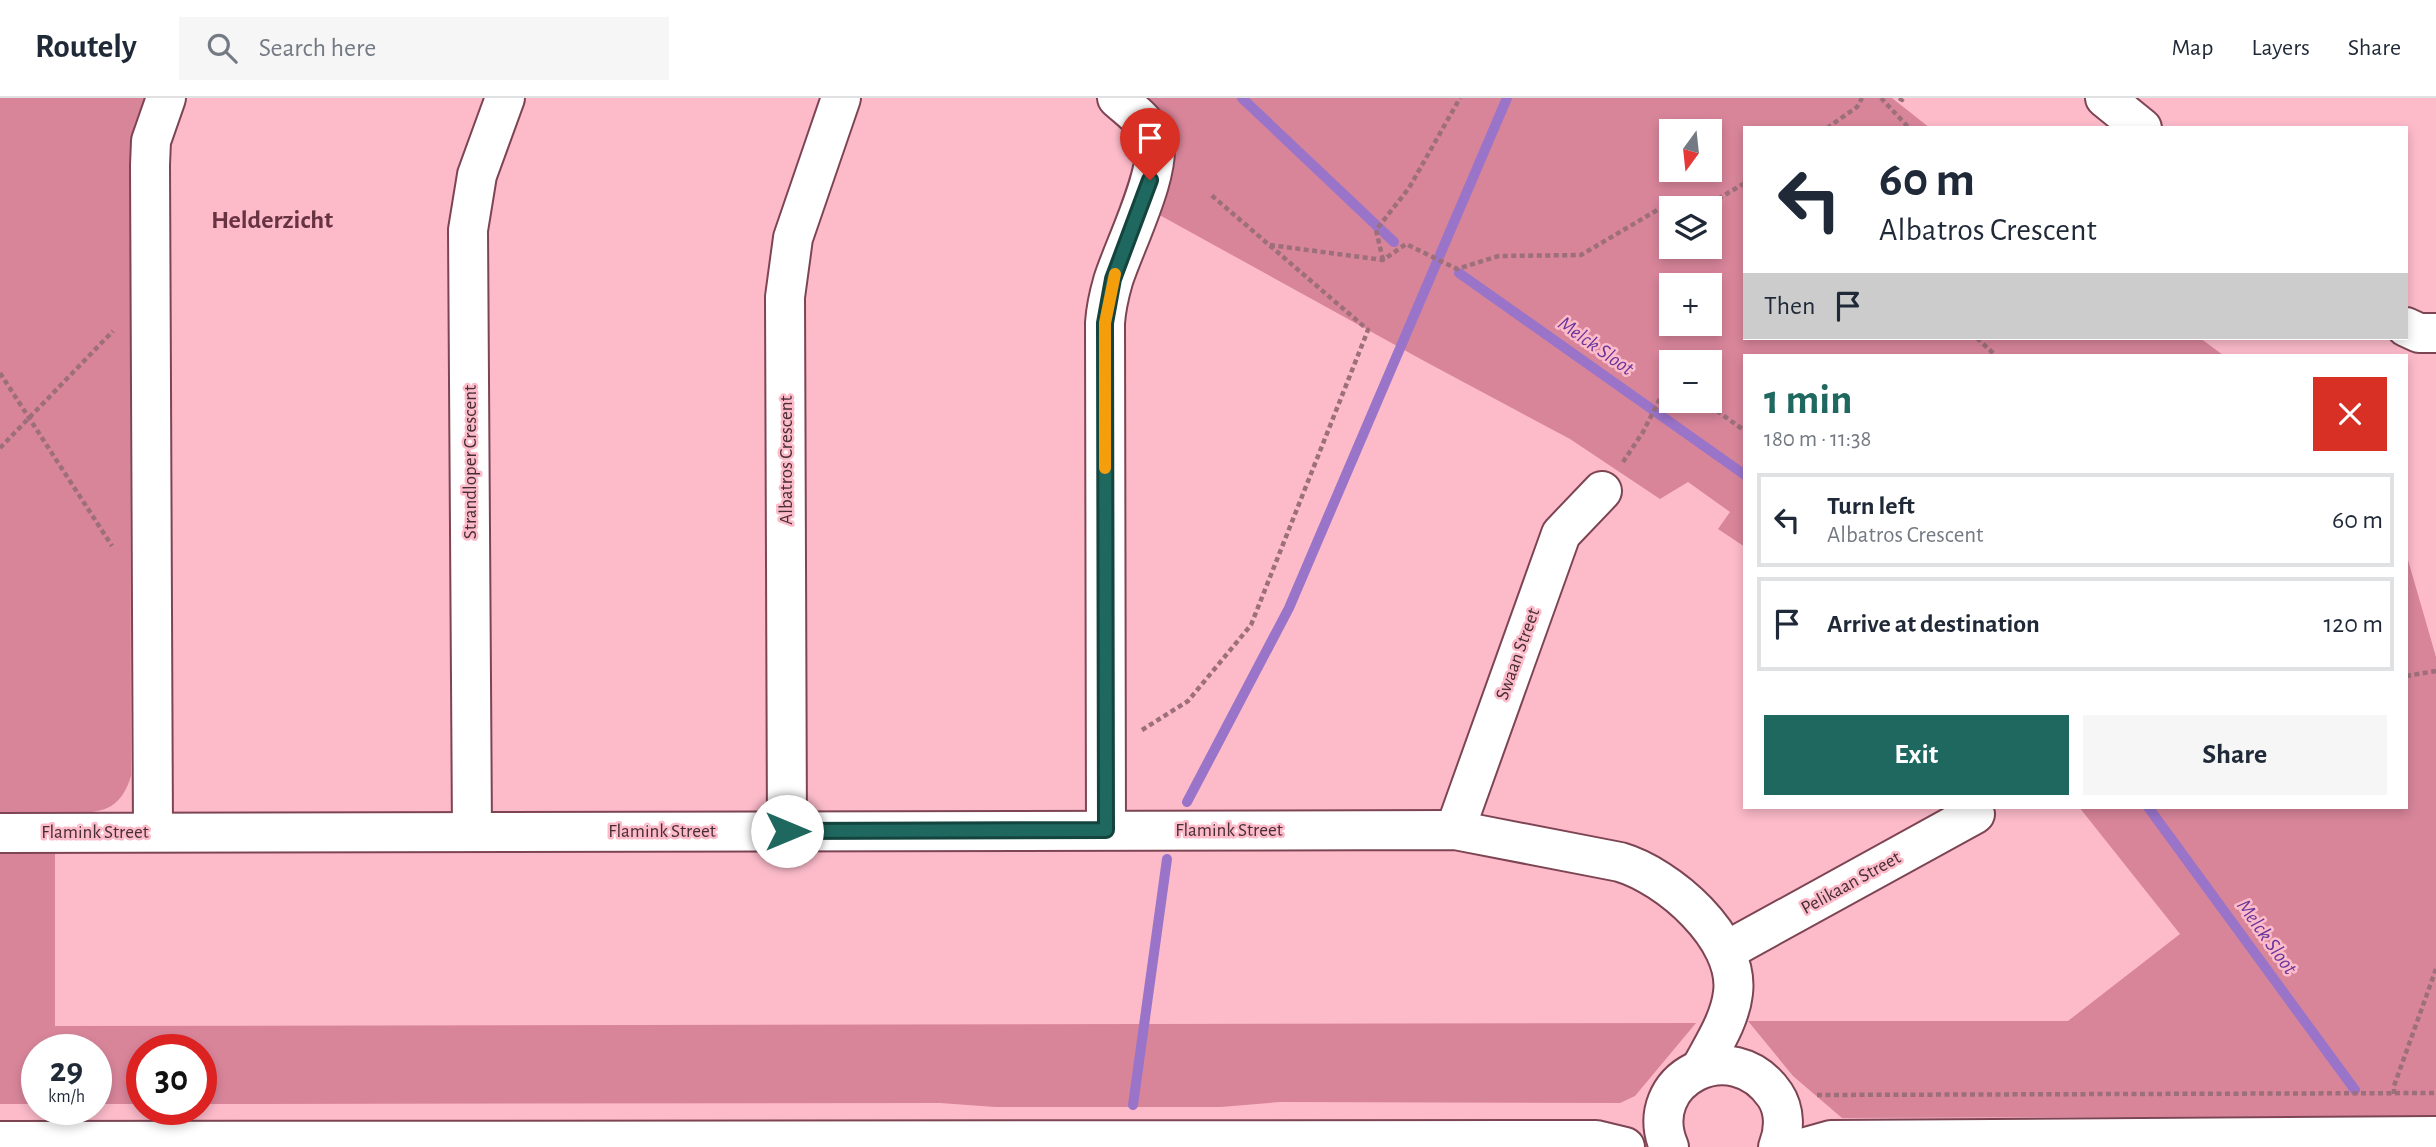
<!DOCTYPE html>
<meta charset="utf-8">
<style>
body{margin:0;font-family:"Alegreya Sans",sans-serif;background:#f6f6f7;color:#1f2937;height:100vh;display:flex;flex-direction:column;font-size:26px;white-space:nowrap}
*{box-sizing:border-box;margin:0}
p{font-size:23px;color:#747a83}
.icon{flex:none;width:38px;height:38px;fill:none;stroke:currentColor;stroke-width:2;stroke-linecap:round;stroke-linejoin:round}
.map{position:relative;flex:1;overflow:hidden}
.details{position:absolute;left:1743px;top:256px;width:665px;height:455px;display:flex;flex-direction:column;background:#fff;border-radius:0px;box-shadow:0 4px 10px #0003}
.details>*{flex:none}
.top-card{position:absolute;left:1743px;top:28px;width:665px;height:214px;border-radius:0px;box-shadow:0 4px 10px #0003;background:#fff;color:#1f2937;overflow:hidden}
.needle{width:46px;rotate:195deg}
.buttons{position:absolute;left:1659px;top:21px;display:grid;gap:14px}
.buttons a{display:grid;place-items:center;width:63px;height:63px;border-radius:0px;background:#fff;box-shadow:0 4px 10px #0003;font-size:35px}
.speed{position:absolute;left:21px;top:936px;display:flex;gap:14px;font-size:35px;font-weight:700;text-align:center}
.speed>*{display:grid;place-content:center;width:91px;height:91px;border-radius:50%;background:#fff;box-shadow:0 4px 10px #0003;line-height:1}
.speed small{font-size:18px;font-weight:400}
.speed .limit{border:10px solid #d22;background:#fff;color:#111}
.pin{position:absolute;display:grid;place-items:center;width:60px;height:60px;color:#fff;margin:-72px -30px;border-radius:50% 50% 50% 0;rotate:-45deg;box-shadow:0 0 7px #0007}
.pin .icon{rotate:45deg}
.me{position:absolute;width:77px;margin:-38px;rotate:90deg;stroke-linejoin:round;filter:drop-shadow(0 0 5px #0008)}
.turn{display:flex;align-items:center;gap:24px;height:147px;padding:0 21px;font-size:32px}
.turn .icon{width:91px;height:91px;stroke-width:2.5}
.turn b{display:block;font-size:49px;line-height:60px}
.then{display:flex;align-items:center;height:66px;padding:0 21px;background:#0003;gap:14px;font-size:26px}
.round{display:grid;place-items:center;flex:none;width:74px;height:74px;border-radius:0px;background:#f6f6f7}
.overview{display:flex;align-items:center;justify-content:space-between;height:119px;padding:0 21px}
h1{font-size:42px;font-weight:600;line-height:52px;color:#1f685f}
.action{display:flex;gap:14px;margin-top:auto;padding:14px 21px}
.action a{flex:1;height:80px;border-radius:0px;background:#1f685f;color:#fff;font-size:28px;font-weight:600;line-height:80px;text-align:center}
.action a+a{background:#f6f6f7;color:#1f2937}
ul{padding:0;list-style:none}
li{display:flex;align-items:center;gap:21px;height:94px;margin:0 14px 10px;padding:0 7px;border:4px solid #e0e1e3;border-radius:0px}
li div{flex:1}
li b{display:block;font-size:26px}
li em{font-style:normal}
header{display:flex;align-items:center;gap:42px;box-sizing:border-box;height:98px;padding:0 35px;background:#fff;border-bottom:2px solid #e0e1e3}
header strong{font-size:33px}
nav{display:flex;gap:38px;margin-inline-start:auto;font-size:24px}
.search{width:490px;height:63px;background:#f6f6f7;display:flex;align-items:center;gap:18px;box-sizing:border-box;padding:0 24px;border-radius:0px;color:#747a83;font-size:26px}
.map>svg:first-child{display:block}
.green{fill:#d8859a;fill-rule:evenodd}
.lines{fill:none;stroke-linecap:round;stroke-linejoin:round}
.stream{stroke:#9a74c9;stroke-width:10}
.minor-casing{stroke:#7d4554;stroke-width:42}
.path{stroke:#9c6f7a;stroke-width:4.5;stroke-dasharray:5 3.5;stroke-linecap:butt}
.minor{stroke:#fff;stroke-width:38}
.route-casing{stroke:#14443e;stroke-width:18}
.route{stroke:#1f685f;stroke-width:12}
.slow{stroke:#f59e0b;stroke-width:12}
.labels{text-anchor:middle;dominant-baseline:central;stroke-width:5;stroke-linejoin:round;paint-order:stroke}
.street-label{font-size:19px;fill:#472d34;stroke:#fdbbca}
.water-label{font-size:21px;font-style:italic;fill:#68359b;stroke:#fdbbca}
.district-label{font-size:26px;font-weight:bold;fill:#673241;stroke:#fdbbca}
</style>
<header>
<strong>Routely</strong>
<div class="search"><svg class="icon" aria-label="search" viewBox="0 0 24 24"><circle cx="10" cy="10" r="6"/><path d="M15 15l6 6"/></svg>Search here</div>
<nav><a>Map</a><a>Layers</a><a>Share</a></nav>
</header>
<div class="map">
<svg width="2436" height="1049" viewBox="0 0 2436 1049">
<rect width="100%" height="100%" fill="#fdbbca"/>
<g class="green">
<path d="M0,0H145L135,26L130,56L131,678C127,692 119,706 105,711C81,719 27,714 0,714Z"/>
<path d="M1126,0H1892L1930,30H1745V240H2200L2223,257H1745V449L1718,431L1730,414L1688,384L1660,401L1570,341L1426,264L1145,109L1156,82ZM1671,33H1710V72H1671ZM1671,110H1710V149H1671ZM1671,187H1710V226H1671ZM1671,264H1710V303H1671Z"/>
<polygon points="2406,455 2436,559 2436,1018 1842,1020 1793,978 1748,923 2068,923 2180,836 2079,709 2406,709"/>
<polygon points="0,755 55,755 55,928 1696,925 1635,998 1620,1005 1280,1004 1221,1009 995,1009 940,1005 201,1006 201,952 142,952 142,1006 96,1006 96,952 37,952 37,1006 0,1006"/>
</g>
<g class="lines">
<g class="stream">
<polyline points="1242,0 1394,144"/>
<polyline points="1459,175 1745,377"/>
<polyline points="1187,704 1289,510 1507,0"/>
<polyline points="2148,709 2355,992"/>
<polyline points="1133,1007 1167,761"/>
</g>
<defs>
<g id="minor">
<polyline points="2105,0 2142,30"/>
<polyline points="2406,229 2419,235 2436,235"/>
<path d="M1106,732L1105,225C1106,210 1109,197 1113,183C1123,150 1165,68 1153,39C1147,23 1130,12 1117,0"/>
<polyline points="1455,732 1561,436 1602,393"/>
<polyline points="472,733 468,132 477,77 505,0"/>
<polyline points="787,733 785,199 793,140 841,0"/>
<polyline points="153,734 150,67 151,43 166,0"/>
<path d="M0,735L1455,732L1620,764C1668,778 1740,840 1733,895C1730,922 1713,947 1701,970"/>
<polyline points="1726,853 1975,716"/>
<polyline points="0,1043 1596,1042 1625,1049"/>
<path d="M1669,1049C1640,981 1732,934 1775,997C1785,1012 1785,1032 1778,1049"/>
<polyline points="1806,1049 1831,1042 2436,1038"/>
</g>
</defs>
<use href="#minor" class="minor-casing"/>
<g class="path">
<polyline points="1881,0 1909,30"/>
<polyline points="1899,0 1902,2 1903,0"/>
<polyline points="1827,30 1857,9 1862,0"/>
<polyline points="1270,147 1383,162 1406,146 1457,171 1499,158 1581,157 1659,111 1709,106 1745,85"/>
<polyline points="1383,162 1376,132 1409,90 1460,0"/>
<polyline points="1977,240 1995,257"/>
<polyline points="0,275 112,448"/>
<polyline points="1703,303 1745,333"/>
<polyline points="0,350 113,233"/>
<polyline points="1623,364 1643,334 1671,279"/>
<polyline points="2406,578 2436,573"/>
<polyline points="1142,632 1188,603 1251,527 1368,232 1210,96"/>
<polyline points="2394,996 2394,988 2436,871"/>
<polyline points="1817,997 2436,995"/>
</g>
<use href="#minor" class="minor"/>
</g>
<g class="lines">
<defs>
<polyline id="route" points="787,733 1106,732 1105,225 1113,181 1150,82"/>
</defs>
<use href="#route" class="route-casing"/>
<use href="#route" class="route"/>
<polyline class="slow" points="1105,370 1105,225 1115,176"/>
</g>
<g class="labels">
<g class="street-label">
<text transform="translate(786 362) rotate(-90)">Albatros Crescent</text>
<text transform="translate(470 364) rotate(-90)">Strandloper Crescent</text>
<text transform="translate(1518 556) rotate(-70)">Swaan Street</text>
<text x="1229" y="732">Flamink Street</text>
<text x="662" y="733">Flamink Street</text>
<text x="95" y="734">Flamink Street</text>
<text transform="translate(1851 785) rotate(-29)">Pelikaan Street</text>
</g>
<g class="water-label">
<text transform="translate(1596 248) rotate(35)">Melck Sloot</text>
<text transform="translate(2267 839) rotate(54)">Melck Sloot</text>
</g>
<g class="district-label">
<text x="272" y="122">Helderzicht</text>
</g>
</g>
</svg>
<div class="buttons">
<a><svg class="needle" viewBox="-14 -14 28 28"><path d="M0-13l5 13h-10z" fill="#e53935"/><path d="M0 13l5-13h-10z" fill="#747a83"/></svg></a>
<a><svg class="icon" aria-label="layers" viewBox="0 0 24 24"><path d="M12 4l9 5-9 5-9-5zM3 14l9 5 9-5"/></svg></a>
<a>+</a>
<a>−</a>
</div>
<div class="speed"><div>29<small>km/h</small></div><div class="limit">30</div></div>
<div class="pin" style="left:1150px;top:82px;background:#d93025"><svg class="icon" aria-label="arrive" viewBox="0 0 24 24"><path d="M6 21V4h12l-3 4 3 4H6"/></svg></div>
<svg class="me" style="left:787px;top:733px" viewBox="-20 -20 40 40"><circle r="19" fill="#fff"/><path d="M0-13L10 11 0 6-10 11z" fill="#1f685f"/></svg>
<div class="top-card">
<div class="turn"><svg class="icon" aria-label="left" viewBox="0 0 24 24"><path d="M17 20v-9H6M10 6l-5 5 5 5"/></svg><div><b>60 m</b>Albatros Crescent</div></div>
<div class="then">Then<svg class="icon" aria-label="arrive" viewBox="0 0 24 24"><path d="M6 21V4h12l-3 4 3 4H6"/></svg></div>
</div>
<section class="details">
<div class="overview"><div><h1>1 min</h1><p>180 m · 11:38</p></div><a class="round" style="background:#d93025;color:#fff"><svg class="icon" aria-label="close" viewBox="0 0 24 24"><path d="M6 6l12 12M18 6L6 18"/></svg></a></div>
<ul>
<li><svg class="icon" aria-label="left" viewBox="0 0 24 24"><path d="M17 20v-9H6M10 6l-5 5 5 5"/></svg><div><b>Turn left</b><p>Albatros Crescent</p></div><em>60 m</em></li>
<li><svg class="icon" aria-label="arrive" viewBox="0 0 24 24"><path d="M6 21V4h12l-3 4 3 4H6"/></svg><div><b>Arrive at destination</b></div><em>120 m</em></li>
</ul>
<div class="action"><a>Exit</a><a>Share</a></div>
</section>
</div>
